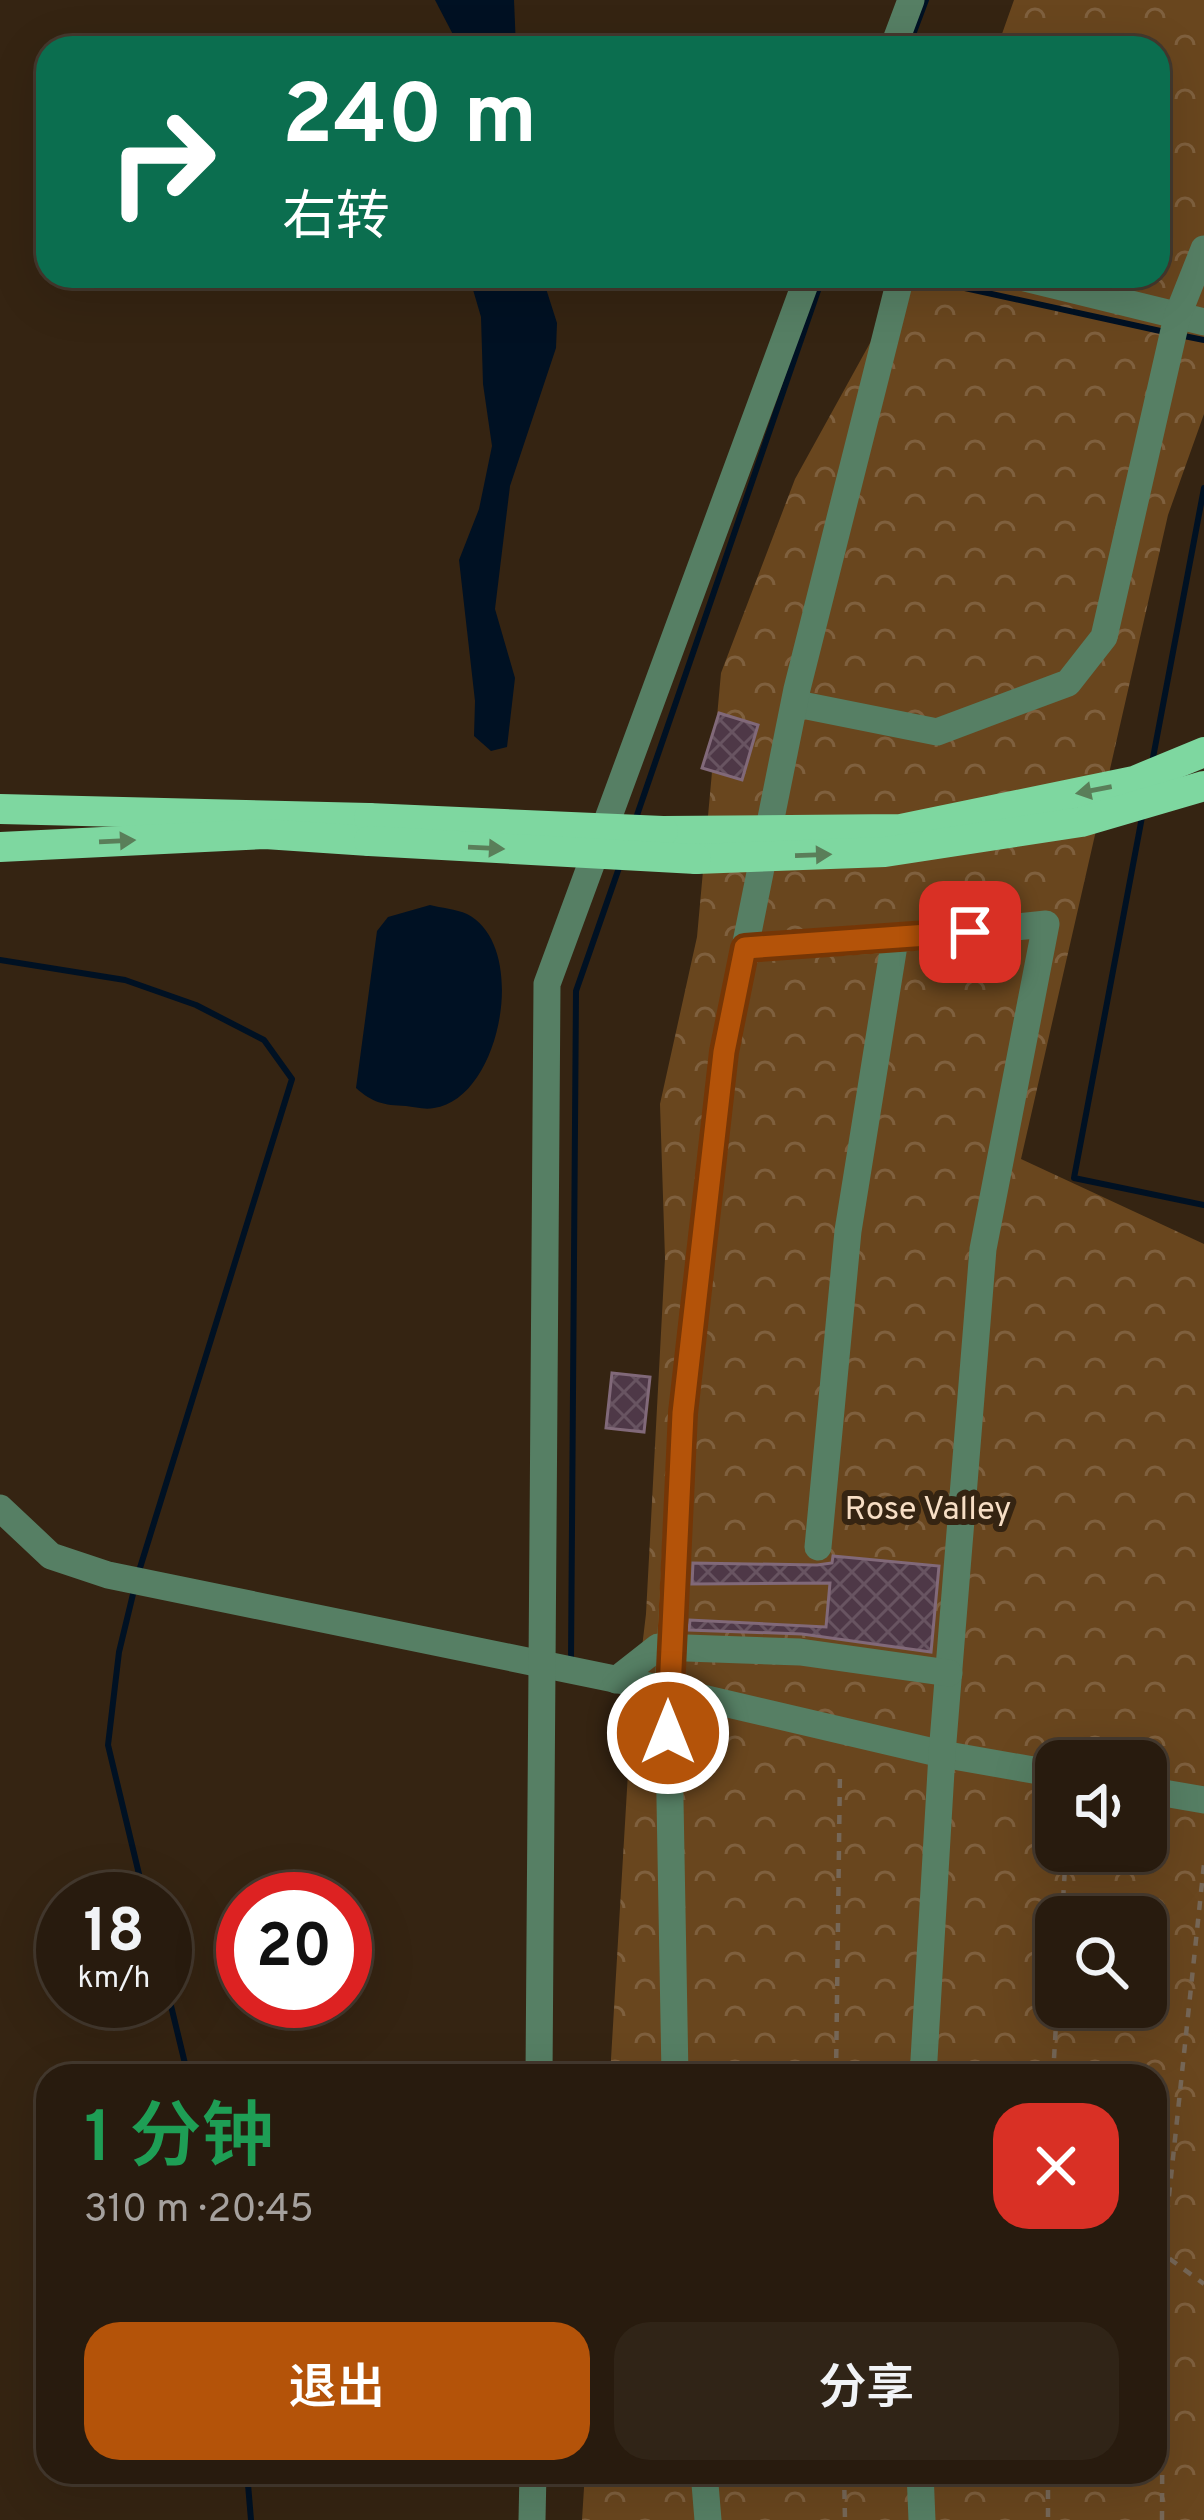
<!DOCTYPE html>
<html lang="zh">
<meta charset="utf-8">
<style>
body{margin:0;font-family:Overpass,"Noto Sans SC",sans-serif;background:#302417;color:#f1f3f6;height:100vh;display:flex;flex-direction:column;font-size:45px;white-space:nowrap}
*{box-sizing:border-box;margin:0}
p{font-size:39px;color:#a5a19e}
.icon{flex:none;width:66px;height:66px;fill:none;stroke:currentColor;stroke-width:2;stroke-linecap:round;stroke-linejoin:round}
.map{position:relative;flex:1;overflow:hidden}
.details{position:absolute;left:36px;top:2064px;width:1131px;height:420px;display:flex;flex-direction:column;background:#281b0e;border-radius:36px;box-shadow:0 12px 48px #0002,0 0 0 3px #44392e}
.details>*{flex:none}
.guide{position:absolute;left:36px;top:36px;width:1134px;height:252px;border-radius:36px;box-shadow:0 12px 48px #0002,0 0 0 3px #44392e;background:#0b6e4f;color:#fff;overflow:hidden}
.controls{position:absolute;left:1035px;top:1740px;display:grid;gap:24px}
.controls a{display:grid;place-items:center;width:132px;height:132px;border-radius:24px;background:#281b0e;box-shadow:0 12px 48px #0002,0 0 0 3px #44392e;font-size:60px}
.speed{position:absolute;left:36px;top:1872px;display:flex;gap:24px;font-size:60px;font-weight:700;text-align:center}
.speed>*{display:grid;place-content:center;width:156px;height:156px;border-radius:50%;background:#281b0e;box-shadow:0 12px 48px #0002,0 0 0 3px #44392e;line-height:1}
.speed small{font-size:30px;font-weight:400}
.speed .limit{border:18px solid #d22;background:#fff;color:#111}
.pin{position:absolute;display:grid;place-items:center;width:102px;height:102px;color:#fff;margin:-51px;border-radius:24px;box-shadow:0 6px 18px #0006}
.me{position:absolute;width:132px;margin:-66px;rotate:0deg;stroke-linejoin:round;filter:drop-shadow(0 0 9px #0008)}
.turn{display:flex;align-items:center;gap:42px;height:252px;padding:0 48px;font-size:54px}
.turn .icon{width:156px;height:156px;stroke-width:2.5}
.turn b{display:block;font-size:84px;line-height:102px}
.round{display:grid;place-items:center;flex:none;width:126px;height:126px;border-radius:36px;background:#302417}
.headline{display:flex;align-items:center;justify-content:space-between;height:204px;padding:0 48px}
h1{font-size:72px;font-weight:600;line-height:90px;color:#1e9e55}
.cta{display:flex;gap:24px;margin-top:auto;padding:24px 48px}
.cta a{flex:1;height:138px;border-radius:36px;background:#b45309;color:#fff;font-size:48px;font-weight:600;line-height:138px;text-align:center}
.cta a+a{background:#302417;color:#f1f3f6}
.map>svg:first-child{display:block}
.park{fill:url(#park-crowns);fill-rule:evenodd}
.water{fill:#001123}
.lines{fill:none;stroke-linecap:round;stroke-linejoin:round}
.stream{stroke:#001123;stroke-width:6}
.building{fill:url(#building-cross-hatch);stroke:#816979;stroke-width:3}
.path{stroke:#766757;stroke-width:4.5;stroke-dasharray:9 9;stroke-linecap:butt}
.minor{stroke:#567f64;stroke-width:27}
.major{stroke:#7ed7a0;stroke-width:30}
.major-bridge{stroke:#7ed7a0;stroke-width:30}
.oneway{fill:#5a7e59}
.route-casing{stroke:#753606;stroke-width:30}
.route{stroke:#b45309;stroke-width:21}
.labels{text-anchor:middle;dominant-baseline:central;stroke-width:12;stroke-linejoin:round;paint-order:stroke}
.park-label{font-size:33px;fill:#f7dec5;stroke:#352412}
</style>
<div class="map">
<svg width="1204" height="2520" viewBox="0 0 1204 2520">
<defs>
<pattern id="park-crowns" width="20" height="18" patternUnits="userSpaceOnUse" patternTransform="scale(3)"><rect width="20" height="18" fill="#69461e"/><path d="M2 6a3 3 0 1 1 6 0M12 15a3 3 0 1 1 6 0" fill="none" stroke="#7f603e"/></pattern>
<pattern id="building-cross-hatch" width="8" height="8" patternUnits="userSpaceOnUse" patternTransform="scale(3)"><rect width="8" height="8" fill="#4e3847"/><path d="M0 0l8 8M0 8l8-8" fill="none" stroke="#685461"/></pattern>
</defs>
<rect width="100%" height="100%" fill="#352412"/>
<path class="park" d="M1014,0H1204V414L1168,515L1021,1159L1204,1244V2520H582L585,2472H1155V2076H610L629,1756L646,1614L665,1258L660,1104L697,937L721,673L795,479L907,276H1158V48H997ZM1056,1761H1146V1851H1056ZM1056,1917H1146V2007H1056Z"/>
<g class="water">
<polygon points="435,0 514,0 516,48 460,48"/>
<polygon points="469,276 542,276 557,323 556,348 510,486 495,609 515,678 507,747 491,751 474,736 475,701 459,560 479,509 492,446 483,384 481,317"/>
<path d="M430,905C441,908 456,909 467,914C530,946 501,1099 434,1108C425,1110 414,1107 406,1106C383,1105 373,1103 356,1088L377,931L388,917Z"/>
</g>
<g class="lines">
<g class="stream">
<polyline points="908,48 926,0"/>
<polyline points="910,276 1165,332"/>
<polyline points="1184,336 1204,340"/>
<polyline points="1152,763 1204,488"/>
<polyline points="1142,817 1074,1178 1204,1205"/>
<polyline points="636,818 823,276"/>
<polyline points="0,960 125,980 196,1005 264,1040 292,1079 139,1571"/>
<polyline points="134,1590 119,1652 108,1745 145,1899"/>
<polyline points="571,1660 576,991 620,865"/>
<polyline points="165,1981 188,2076"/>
<polyline points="247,2472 251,2520"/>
</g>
</g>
<g class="building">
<polygon points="719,713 758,725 742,780 702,768"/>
<polygon points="612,1373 650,1377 644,1432 606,1428"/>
<polygon points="833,1556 939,1566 931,1652 802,1634 689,1630 690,1620 826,1627 830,1583 692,1584 693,1563 817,1565 832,1563"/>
</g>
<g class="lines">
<g class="path">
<polyline points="1062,1917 1066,1851"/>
<polyline points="836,2076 840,1770"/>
<polyline points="1053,2076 1057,2007"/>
<polyline points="1155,2248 1204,2284"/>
<polyline points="844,2472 845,2520"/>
<polyline points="1048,2472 1048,2520"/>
<polyline points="1162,2520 1163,2253 1204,1864"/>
</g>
<g class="minor">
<polyline points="893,48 911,0"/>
<polyline points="1017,276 1204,322"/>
<polyline points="807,706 937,732 1068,683 1104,637 1177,317 1204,249"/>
<polyline points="745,948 895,939"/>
<polyline points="0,1508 51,1556 108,1575 668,1690 942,1754 1056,1774"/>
<polyline points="818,1547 848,1231 895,939 1046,924 983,1249 942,1754 923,2076"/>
<polyline points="616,1680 658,1647 800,1652 949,1673"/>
<polyline points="1146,1790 1204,1800"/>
<polyline points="539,2076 547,984 808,276"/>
<polyline points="675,2076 668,1690 683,1413 724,1052 797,689 901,276"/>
<polyline points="704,2472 708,2520"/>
<polyline points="920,2472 922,2520"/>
<polyline points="532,2520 533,2472"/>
</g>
<g class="major">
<polyline points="0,809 369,818"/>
<polyline points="663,831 901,829 1134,781 1204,752"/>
<polyline points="0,847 265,834 369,841"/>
<polyline points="696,859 885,852 1081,822 1204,786"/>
</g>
<g class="major-bridge">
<polyline points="369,818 663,831"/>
<polyline points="369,841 696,859"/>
</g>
</g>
<defs><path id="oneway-solid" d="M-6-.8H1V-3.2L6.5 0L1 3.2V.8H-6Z" transform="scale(3)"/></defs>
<g class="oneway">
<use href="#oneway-solid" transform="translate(1094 790) rotate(169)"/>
<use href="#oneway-solid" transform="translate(117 841) rotate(-3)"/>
<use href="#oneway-solid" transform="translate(486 848) rotate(3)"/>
<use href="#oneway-solid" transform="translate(813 855) rotate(-2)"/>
</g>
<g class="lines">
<defs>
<polyline id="route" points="668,1733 683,1413 724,1052 745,948 970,932"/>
</defs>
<use href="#route" class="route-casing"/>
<use href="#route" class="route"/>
</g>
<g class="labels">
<g class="park-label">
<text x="928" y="1511">Rose Valley</text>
</g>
</g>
</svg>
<div class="controls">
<a><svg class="icon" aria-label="sound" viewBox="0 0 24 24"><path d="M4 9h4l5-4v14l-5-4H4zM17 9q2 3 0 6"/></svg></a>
<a><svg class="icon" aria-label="search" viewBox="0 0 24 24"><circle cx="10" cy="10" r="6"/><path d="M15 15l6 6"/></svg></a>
</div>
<div class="speed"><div>18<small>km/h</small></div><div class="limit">20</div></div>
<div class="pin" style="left:970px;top:932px;background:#d93025"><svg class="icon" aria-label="arrive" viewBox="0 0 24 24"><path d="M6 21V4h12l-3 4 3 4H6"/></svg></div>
<svg class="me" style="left:668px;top:1733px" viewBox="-20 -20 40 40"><circle r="17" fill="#b45309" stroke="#fff" stroke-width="3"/><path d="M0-11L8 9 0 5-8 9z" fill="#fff"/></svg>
<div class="guide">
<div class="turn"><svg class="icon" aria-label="right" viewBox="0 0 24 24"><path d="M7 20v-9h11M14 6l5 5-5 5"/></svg><div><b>240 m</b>右转</div></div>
</div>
<section class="details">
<div class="headline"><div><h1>1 分钟</h1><p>310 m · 20:45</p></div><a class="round" style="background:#d93025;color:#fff"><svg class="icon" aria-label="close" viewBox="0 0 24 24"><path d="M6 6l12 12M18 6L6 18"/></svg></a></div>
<div class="cta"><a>退出</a><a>分享</a></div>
</section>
</div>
